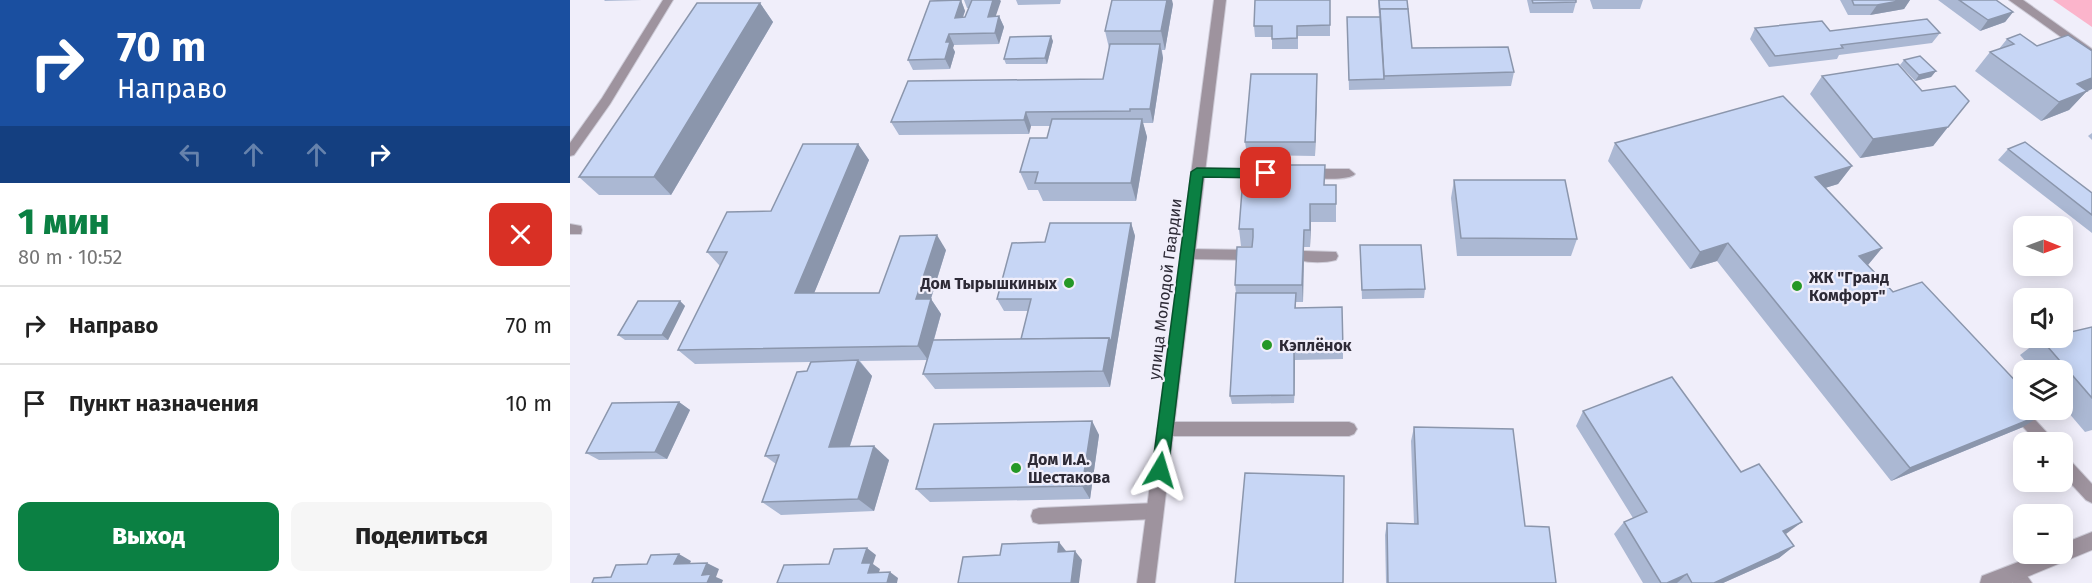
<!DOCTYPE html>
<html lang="ru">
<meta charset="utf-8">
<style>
body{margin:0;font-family:"Fira Sans",sans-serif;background:#f6f6f6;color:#222;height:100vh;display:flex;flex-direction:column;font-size:22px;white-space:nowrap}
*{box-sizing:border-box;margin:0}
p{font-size:20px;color:#767676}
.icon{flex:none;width:33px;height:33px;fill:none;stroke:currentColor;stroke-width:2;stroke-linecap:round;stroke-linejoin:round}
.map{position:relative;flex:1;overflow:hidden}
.details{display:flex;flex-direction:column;background:#fff;width:570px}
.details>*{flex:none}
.top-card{background:#1a4fa0;color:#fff;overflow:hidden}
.needle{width:39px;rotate:91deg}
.tools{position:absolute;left:1443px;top:216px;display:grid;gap:12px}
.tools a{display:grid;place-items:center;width:60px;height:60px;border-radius:12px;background:#fff;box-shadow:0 3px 15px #0003;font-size:30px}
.pin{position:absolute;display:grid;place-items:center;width:51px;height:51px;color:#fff;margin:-26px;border-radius:12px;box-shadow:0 3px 9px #0006}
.me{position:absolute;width:66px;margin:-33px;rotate:7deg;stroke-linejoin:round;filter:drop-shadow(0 0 4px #0008)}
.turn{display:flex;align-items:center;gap:21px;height:126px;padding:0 18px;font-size:27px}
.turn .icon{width:78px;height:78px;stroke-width:2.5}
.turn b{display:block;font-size:42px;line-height:51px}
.lanes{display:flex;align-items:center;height:57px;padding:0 18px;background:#0003;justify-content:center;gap:30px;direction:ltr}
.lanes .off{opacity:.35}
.round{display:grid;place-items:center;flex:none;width:63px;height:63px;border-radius:12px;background:#f6f6f6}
.summary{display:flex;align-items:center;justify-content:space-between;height:102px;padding:0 18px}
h1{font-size:36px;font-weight:800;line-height:45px;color:#0b8043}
.button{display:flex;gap:12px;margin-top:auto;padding:12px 18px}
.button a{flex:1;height:69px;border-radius:12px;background:#0b8043;color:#fff;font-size:24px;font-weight:800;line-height:69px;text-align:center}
.button a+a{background:#f6f6f6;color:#222}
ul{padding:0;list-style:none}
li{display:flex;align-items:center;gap:18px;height:78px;padding:0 18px;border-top:2px solid #e0e0e0}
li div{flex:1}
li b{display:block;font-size:22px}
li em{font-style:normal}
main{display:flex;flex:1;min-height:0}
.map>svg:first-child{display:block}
.green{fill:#fbb4cb}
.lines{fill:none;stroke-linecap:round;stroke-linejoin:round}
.service-casing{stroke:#cdcbd7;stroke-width:2}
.minor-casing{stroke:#cdcbd7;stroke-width:2}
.service{fill:#9e939e;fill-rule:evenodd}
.minor{fill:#9e939e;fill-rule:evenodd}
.wall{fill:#abb8d3}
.shaded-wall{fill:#8b96ac}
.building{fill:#c7d6f5;stroke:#8b96ac;stroke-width:1.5}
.route{fill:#0b8043;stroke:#07532c;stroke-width:1.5}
.poi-dot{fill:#259826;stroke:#f0eefa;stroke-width:2}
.labels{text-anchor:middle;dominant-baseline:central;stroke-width:4.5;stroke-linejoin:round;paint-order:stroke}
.poi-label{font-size:16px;font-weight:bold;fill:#2d2a36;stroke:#f0eefa;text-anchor:start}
.street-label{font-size:16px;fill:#2d2a36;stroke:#f0eefa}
</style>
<main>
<section class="details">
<div class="top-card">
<div class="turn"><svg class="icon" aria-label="right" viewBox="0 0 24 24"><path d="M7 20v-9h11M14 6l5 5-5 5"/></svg><div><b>70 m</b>Направо</div></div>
<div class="lanes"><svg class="icon off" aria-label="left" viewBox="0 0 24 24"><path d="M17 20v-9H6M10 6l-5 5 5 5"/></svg><svg class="icon off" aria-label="ahead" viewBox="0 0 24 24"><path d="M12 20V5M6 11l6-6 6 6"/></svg><svg class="icon off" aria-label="ahead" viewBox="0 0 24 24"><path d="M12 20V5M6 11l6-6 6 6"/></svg><svg class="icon" aria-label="right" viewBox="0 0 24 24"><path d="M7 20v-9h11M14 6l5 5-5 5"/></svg></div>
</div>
<div class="summary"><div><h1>1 мин</h1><p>80 m · 10:52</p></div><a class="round" style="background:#d93025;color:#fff"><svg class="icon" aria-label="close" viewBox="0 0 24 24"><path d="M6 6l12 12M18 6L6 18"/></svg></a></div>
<ul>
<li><svg class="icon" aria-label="right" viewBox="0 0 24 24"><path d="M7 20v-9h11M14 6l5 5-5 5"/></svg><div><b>Направо</b></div><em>70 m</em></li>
<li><svg class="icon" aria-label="arrive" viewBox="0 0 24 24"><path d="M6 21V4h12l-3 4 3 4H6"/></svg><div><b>Пункт назначения</b></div><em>10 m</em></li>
</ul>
<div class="button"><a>Выход</a><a>Поделиться</a></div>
</section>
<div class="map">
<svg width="1522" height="583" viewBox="0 0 1522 583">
<rect width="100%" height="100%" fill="#f0eefa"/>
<polygon class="green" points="1483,0 1522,0 1522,27"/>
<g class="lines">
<defs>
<g id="service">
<polygon points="93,0 103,0 40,104 4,155 0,156 0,143 32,98"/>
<polygon points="627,168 690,169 696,173 690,177 627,176 621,172"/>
<path d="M739,169H779L785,174C779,181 739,180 733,173Z"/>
<polygon points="0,224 11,226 12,230 11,234 0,234"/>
<polygon points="617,249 684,250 691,255 684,260 617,259 610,254"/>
<path d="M734,251L766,252L768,256L766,260C755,263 740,263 729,260L727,256L729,252Z"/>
<polygon points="1447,403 1452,405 1454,410 1456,410 1481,437 1483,442 1467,442 1442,415 1440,410 1442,405"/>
<polygon points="595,422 779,422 784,424 787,429 784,434 779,436 595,436 590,434 587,429 590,424"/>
<polygon points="1492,455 1497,457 1522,484 1522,503 1516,500 1492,474"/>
<polygon points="585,503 591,506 593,511 591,516 585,519 469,524 463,522 461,516 463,510 469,508"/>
<polygon points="1445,565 1451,567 1462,583 1443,583 1437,573 1439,567"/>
</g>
<g id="minor">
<polygon points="644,0 656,0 585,583 567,583"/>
<polygon points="1439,0 1453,0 1522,49 1522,59"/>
<polygon points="1522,532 1522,550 1442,583 1410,583 1412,576 1469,554 1492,554 1492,544"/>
</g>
</defs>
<use href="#service" class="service-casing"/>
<use href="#minor" class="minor-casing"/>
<use href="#service" class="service"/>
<use href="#minor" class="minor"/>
</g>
<g class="wall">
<polygon points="34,0 72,0 35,1"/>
<polygon points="391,0 395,11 393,17 395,17 399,8 397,8 394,0 430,0 425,17 429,16 434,27 429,44 384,45 383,48 385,52 380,69 343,70 338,60"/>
<polygon points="446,0 491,0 490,4 448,5"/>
<polygon points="760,0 760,36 728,36 728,49 702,49 702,37 685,37 684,26"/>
<polygon points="808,0 837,0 842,48 944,72 941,86 779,90 777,17 809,17"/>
<polygon points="957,0 1006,0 1006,2 1003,13 960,13"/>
<polygon points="1020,0 1073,0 1070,9 1023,9"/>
<polygon points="1270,0 1340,0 1334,9 1300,15 1278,15"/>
<polygon points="1368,0 1426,0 1443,12 1435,22 1410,31"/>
<polygon points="190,3 203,22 101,195 29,195 9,177"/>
<polygon points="603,4 595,50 592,50 593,58 583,123 573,123 577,137 566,201 473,201 468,190 458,190 450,172 477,138 480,126 461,126 459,134 329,135 321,122 533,79 539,48 535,31"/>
<polygon points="1185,28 1260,31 1370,33 1362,43 1269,55 1267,59 1199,67 1180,39"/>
<polygon points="1437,39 1516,92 1499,110 1471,121 1405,71 1420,52 1429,49"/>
<polygon points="483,41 477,64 436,64 434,59"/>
<polygon points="1334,60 1366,71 1361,77 1345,81 1330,65"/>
<polygon points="1252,76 1378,127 1363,146 1290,158 1240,94"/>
<polygon points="747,88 745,156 677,155 675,142"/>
<polygon points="1522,133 1522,140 1518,136"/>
<polygon points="1045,143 1282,166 1268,184 1255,188 1312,248 1298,265 1453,427 1321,481 1147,261 1120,269 1038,161"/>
<polygon points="288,144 299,160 244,293 309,293 376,250 361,299 371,314 364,340 451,339 458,311 434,311 427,299 475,242 561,223 565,236 540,387 365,389 353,374 357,360 290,361 302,376 280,446 319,460 304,511 211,515 192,502 206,464 195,456 237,371 240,362 125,364 108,350 150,266 137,252 201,211"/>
<polygon points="1438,149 1522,193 1522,233 1428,160"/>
<polygon points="884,180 1007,239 1001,256 887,256 881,198"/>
<polygon points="755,185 766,185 766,222 741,222 740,247 734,247 733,302 726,302 726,308 773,350 773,359 725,360 724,403 662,404 660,396 666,293 665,285 682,246 671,246 669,229"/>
<polygon points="790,245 855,289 854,298 792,299"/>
<polygon points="110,301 115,306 98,340 55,340 48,335"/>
<polygon points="1522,327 1522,430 1515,432 1492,405 1492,370 1463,370 1450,355 1471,339"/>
<polygon points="109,402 120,410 97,459 29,460 16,453"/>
<polygon points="1013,411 1216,534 1224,546 1209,558 1153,583 1073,583 1044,534 1054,522 1063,518 1006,426"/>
<polygon points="522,421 529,435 520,499 360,502 346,489"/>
<polygon points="844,427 955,526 986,583 816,583 815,535 817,523 844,524 841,441"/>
</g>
<g class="shaded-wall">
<polygon points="391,0 395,11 389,28 385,18"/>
<polygon points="423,0 430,0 431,1 422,27 418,17"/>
<polygon points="597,0 602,0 603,4 595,50 591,31"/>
<polygon points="1331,0 1340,0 1334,9 1300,15 1307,5"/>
<polygon points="190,3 203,22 101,195 84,177"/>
<polygon points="1443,12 1435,22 1410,31 1418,20"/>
<polygon points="429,16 434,27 429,44 425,33"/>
<polygon points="379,34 384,45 383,48 385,52 380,69 375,59 376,42"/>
<polygon points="481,36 483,41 477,64 475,58"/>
<polygon points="590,44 593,58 583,123 580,109"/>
<polygon points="1366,71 1361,77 1345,81 1349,75"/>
<polygon points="747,74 747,88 745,156 745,142"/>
<polygon points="1522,78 1522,89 1516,92 1499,110 1471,121 1507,84"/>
<polygon points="456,112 461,126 459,134 454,120"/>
<polygon points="572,119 577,137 566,201 561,183"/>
<polygon points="1378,127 1363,146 1290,158 1303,139"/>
<polygon points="288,144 299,160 238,308 225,293"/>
<polygon points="1282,166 1268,184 1232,195 1245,177"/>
<polygon points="740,204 741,222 740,247"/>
<polygon points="561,223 565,236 540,387 533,371"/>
<polygon points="734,230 734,247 733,302 732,285"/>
<polygon points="367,235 376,250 356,314 346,299"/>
<polygon points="1158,243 1147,261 1120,269 1130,252"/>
<polygon points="1312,248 1297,266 1289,256"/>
<polygon points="361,299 371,314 358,360 348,346"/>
<polygon points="110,301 115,306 98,340 92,335"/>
<polygon points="724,351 725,360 724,403"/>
<polygon points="288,360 302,376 275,461 259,447"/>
<polygon points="109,402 120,410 97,459 85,452"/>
<polygon points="1475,413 1453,427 1321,481 1340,468"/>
<polygon points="522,421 529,435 520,499 512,486"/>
<polygon points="304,446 319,460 304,511 288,499"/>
<polygon points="1232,522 1216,534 1213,531"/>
<polygon points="489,542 496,551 495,561 488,552"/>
<polygon points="1224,546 1209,558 1153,583 1144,583"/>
<polygon points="297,548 306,555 303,564 310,569 307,579 298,573 292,563"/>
<polygon points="505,551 512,560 509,583 501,583"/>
<polygon points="109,554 121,561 117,570 104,564"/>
<polygon points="137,563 149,569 146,577 153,580 152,583 137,583 132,575"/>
<polygon points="320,572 328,578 327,583 317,583"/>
<polygon points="1117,574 1107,583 1097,583"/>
</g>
<g class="building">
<polygon points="391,0 385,18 395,17 402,0 423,0 418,17 429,16 425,33 379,34 376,42 380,42 375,59 338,60 360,1"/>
<polygon points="542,0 597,0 591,31 535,31"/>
<polygon points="685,0 760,0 760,25 727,26 727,38 702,39 702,26 684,26"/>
<polygon points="809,0 837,0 838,9 810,9 810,13"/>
<polygon points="962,0 1006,0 1006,2 963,3"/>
<polygon points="1282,0 1334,0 1307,5 1284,5"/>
<polygon points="1389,0 1426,0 1443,12 1418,20"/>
<polygon points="127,3 190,3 84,177 9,177"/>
<polygon points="810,9 838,9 842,48 938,47 944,72 814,76"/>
<polygon points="777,17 810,17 814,79 779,80"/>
<polygon points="1357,19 1370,33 1271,45 1273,48 1205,56 1185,28 1252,21 1260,31"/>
<polygon points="1450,34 1467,46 1498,35 1522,51 1522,78 1507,84 1517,91 1489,102 1420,52 1444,44 1437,39"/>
<polygon points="481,36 475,58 434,59 440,37"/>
<polygon points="540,44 590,44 580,109 560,109 560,111 456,112 454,120 321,122 338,81 533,79"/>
<polygon points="1350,56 1366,71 1349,75 1334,60"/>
<polygon points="1328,64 1352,91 1385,86 1399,101 1378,127 1303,139 1252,76"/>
<polygon points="681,74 747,74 745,142 675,142"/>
<polygon points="1213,96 1282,166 1245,177 1312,248 1289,256 1323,292 1352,282 1454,390 1454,410 1472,410 1475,413 1340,468 1158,243 1130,252 1045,143"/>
<polygon points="482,119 572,119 561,183 465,183 468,172 450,172 460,138 477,138"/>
<polygon points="1455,142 1522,193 1522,215 1438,149"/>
<polygon points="233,144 288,144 225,293 309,293 330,236 367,235 346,299 361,299 348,346 108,350 157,252 137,252 157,212 201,211"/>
<polygon points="674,165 755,165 754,185 766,185 766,204 740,204 740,230 734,230 732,285 665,285 667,247 682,247 683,237 683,229 669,229"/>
<polygon points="884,180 995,180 1007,239 891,238"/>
<polygon points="480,223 561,223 541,342 539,338 451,339 461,299 427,299 442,243 475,242"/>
<polygon points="790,245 851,245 855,289 792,290"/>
<polygon points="666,293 726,293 725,308 772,307 773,350 724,351 724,395 660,396"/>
<polygon points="68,301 110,301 92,335 48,335"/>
<polygon points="1522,327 1522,398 1471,339 1479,338 1492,338 1492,334"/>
<polygon points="539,338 533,371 353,374 363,340"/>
<polygon points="288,360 259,447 304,446 288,499 192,502 209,455 195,456 227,372 237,371 241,362"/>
<polygon points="1102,377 1171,472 1189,464 1232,522 1213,531 1224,546 1144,583 1122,583 1117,574 1097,583 1091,583 1054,522 1077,512 1013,411"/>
<polygon points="109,402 85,452 16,453 42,403"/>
<polygon points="522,421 512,486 346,489 364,424"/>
<polygon points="844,427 943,429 955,526 979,527 986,583 818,583 817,523 848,524"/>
<polygon points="675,473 774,476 773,583 665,583"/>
<polygon points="489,542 488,552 505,551 501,583 388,583 393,557 430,555 432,544"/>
<polygon points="297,548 292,563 301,563 298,573 320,572 317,583 207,583 214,565 259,564 264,549"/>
<polygon points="109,554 104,564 137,563 132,575 141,574 137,583 22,583 24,578 41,577 46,565 77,564 81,555"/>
</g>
<polygon class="route" points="627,168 696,169 703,173 696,178 633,177 598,470 595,475 590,477 584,475 582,470 621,172"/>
<g class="poi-dot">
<circle cx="499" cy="283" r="6"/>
<circle cx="1227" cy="286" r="6"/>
<circle cx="697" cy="345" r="6"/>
<circle cx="446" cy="468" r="6"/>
</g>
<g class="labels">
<g class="poi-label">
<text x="1239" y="277">ЖК "Гранд<tspan x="1239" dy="18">Комфорт"</tspan></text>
<text x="487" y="283" text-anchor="end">Дом Тырышкиных</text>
<text x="709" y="345">Кэплёнок</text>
<text x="458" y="459">Дом И.А.<tspan x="458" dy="18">Шестакова</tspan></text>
</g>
<g class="street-label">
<text transform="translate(595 289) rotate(-83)">улица Молодой Гвардии</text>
</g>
</g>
</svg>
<div class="tools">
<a><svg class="needle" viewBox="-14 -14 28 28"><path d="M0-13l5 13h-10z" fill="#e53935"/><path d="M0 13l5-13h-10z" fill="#767676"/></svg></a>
<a><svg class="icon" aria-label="sound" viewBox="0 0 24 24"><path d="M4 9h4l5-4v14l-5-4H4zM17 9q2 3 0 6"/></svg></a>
<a><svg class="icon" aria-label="layers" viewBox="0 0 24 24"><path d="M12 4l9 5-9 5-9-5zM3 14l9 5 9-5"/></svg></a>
<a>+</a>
<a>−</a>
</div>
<div class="pin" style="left:696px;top:173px;background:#d93025"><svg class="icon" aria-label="arrive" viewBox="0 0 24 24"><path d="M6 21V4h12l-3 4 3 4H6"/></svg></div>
<svg class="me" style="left:590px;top:470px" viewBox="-20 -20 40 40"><path d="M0-17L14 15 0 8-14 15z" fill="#0b8043" stroke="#fff" stroke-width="4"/></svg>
</div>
</main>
